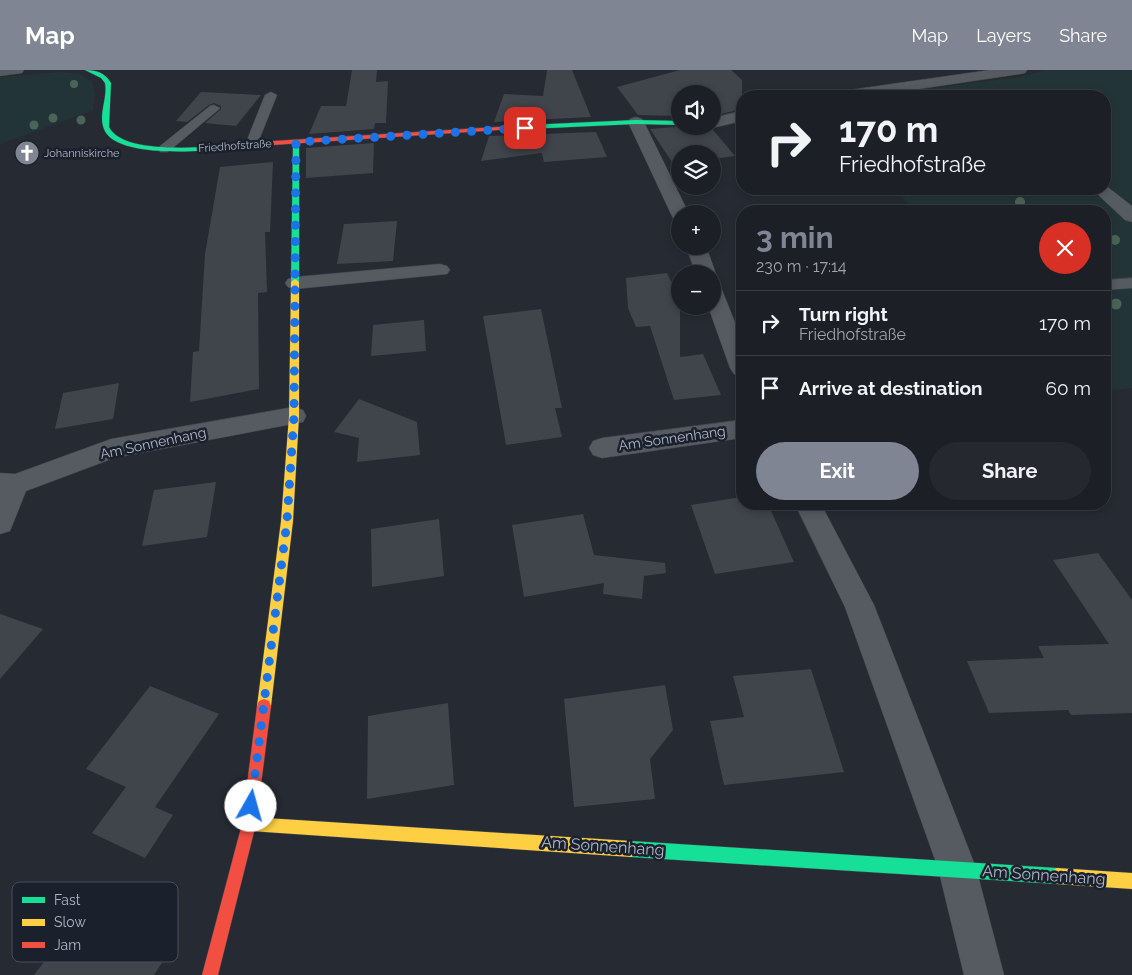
<!DOCTYPE html>
<meta charset="utf-8">
<style>
body{margin:0;font-family:Raleway,sans-serif;background:#25282e;color:#f1f3f6;height:100vh;display:flex;flex-direction:column;font-size:19px;white-space:nowrap}
*{box-sizing:border-box;margin:0}
p{font-size:16px;color:#a0a3a7}
.icon{flex:none;width:28px;height:28px;fill:none;stroke:currentColor;stroke-width:2;stroke-linecap:round;stroke-linejoin:round}
.map{position:relative;flex:1;overflow:hidden}
.details{position:absolute;left:736px;top:135px;width:375px;height:305px;display:flex;flex-direction:column;background:#1c2026;border-radius:20px;box-shadow:0 2px 8px #0003,0 0 0 1px #3a3e43}
.details>*{flex:none}
.banner{position:absolute;left:736px;top:20px;width:375px;height:105px;border-radius:20px;box-shadow:0 2px 8px #0003,0 0 0 1px #3a3e43;background:#1c2026;color:#f1f3f6;overflow:hidden}
.tools{position:absolute;left:671px;top:15px;display:grid;gap:10px}
.tools a{display:grid;place-items:center;width:50px;height:50px;border-radius:50%;background:#1c2026;box-shadow:0 2px 8px #0003,0 0 0 1px #3a3e43;font-size:25px}
.pin{position:absolute;display:grid;place-items:center;width:42px;height:42px;color:#fff;margin:-21px;border-radius:10px;box-shadow:0 2px 8px #0006}
.me{position:absolute;width:55px;margin:-28px;rotate:7deg;stroke-linejoin:round;filter:drop-shadow(0 0 4px #0008)}
.turn{display:flex;align-items:center;gap:18px;height:105px;padding:0 20px;font-size:22px}
.turn .icon{width:65px;height:65px;stroke-width:2.5}
.turn b{display:block;font-size:35px;line-height:42px}
.round{display:grid;place-items:center;flex:none;width:52px;height:52px;border-radius:26px;background:#25282e}
.summary{display:flex;align-items:center;justify-content:space-between;height:85px;padding:0 20px}
h1{font-size:30px;font-weight:700;line-height:38px;color:#7f8592}
.primary-button{display:flex;gap:10px;margin-top:auto;padding:10px 20px}
.primary-button a{flex:1;height:58px;border-radius:30px;background:#7f8592;color:#fff;font-size:20px;font-weight:700;line-height:58px;text-align:center}
.primary-button a+a{background:#25282e;color:#f1f3f6}
ul{padding:0;list-style:none}
li{display:flex;align-items:center;gap:15px;height:65px;padding:0 20px;border-top:1px solid #3a3e43}
li div{flex:1}
li b{display:block;font-size:19px}
li em{font-style:normal}
header{display:flex;align-items:center;gap:30px;box-sizing:border-box;height:70px;padding:0 25px;background:#7f8592;color:#fff}
header strong{font-size:24px}
nav{display:flex;gap:28px;margin-inline-start:auto;font-size:18px}
.map>svg:first-child{display:block}
.green{fill:#233438}
.building{fill:#40444b}
.lines{fill:none;stroke-linecap:round;stroke-linejoin:round}
.lane-casing{stroke:#42454c;stroke-width:1}
.street-casing{stroke:#42454c;stroke-width:1}
.fast-casing{stroke:#42454c;stroke-width:1}
.slow-casing{stroke:#42454c;stroke-width:1}
.jam-casing{stroke:#42454c;stroke-width:1}
.lane{fill:#565a61;fill-rule:evenodd}
.street{fill:#565a61;fill-rule:evenodd}
.fast{fill:#16e098;fill-rule:evenodd}
.slow{fill:#ffcf43;fill-rule:evenodd}
.jam{fill:#f24e42;fill-rule:evenodd}
.tree{fill:#4a6557}
.route{stroke:#1a73e8;stroke-width:9;stroke-dasharray:0 16.2}
.labels{text-anchor:middle;dominant-baseline:central;stroke-width:5;stroke-linejoin:round;paint-order:stroke}
.far-street-label{font-size:11px;fill:#afb6c5;stroke:#1a212d}
.far-poi-label{font-size:11px;fill:#afb6c5;stroke:#1a212d;text-anchor:start}
.street-label{font-size:14px;fill:#afb6c5;stroke:#1a212d}
.near-street-label{font-size:16px;fill:#afb6c5;stroke:#1a212d}
.key{fill:#1a212d;stroke:#474e5b;stroke-width:1}
.key-label{font-size:14px;fill:#afb6c5}
</style>
<header>
<strong>Map</strong>
<nav><a>Map</a><a>Layers</a><a>Share</a></nav>
</header>
<div class="map">
<svg width="1132" height="905" viewBox="0 0 1132 905">
<rect width="100%" height="100%" fill="#262a33"/>
<g class="green">
<polygon points="1047,0 1132,0 1132,318 1105,321 1105,141 914,141 896,119 1105,119 1105,26 870,26 1020,7"/>
<polygon points="60,2 80,4 92,12 95,23 93,40 0,74 0,7"/>
</g>
<g class="building">
<polygon points="352,0 377,0 376,12 388,11 386,53 375,53 374,59 309,64 321,36 346,36"/>
<polygon points="547,0 572,0 591,47 494,52 504,24 543,26"/>
<polygon points="680,0 731,0 742,10 742,39 712,46 712,24 680,24 680,46 638,45 617,17"/>
<polygon points="201,22 261,25 236,56 205,53 221,39 221,36 214,33 209,35 187,52 176,51"/>
<polygon points="688,56 704,56 713,60 735,86 712,89 712,84 680,84 680,94 674,95 650,59"/>
<polygon points="596,62 607,87 544,92 542,83 481,91 489,66"/>
<polygon points="374,73 373,103 306,108 306,78"/>
<polygon points="273,92 270,162 265,162 267,222 258,223 259,319 190,332 193,282 199,281 205,184 220,97"/>
<polygon points="397,151 393,191 337,194 344,154"/>
<polygon points="667,203 680,230 680,287 703,284 721,325 674,330 650,256 636,257 628,238 626,208"/>
<polygon points="541,239 562,338 555,338 562,367 506,375 483,246"/>
<polygon points="424,250 426,281 371,286 373,255"/>
<polygon points="119,313 113,349 55,359 63,323"/>
<polygon points="359,329 417,352 420,385 357,392 359,368 334,362"/>
<polygon points="216,412 207,467 142,476 154,420"/>
<polygon points="742,427 742,434 768,434 794,492 715,504 691,435"/>
<polygon points="583,444 594,485 665,493 666,503 644,506 642,529 603,524 604,513 524,527 512,455"/>
<polygon points="439,449 444,506 372,517 371,459"/>
<polygon points="1098,483 1132,530 1132,643 1071,645 1068,640 989,643 967,591 1044,588 1038,576 1109,574 1053,490"/>
<polygon points="0,544 43,559 0,609"/>
<polygon points="811,599 844,702 724,715 710,651 744,647 733,606"/>
<polygon points="665,615 673,660 650,689 655,729 574,737 564,629"/>
<polygon points="150,616 219,644 155,737 173,745 145,788 92,763 126,717 86,699"/>
<polygon points="448,633 454,715 367,729 368,646"/>
<polygon points="95,825 174,874 154,905 34,905"/>
</g>
<g class="lines">
<defs>
<g id="lane">
<polygon points="271,22 277,25 257,75 255,78 247,78 245,75 265,25"/>
<polygon points="214,35 220,38 218,40 168,82 160,82 158,79 160,76 210,36"/>
<polygon points="1132,208 1132,218 1105,220 1105,210"/>
</g>
<g id="street">
<polygon points="0,0 24,0 22,3 0,6"/>
<polygon points="990,0 1027,0 1025,3 1020,4 872,26 835,26 838,23 843,21"/>
<polygon points="742,41 742,51 712,58 706,56 712,56 712,48"/>
<polygon points="636,47 642,49 644,52 689,144 680,144 680,150 673,148 671,144 628,52 630,49"/>
<polygon points="1105,115 1132,136 1132,152 1125,150 1092,119 1105,119"/>
<polygon points="686,176 706,176 716,204 713,208 712,204 696,204"/>
<polygon points="440,194 447,196 450,200 447,204 295,219 288,217 285,213 288,209 295,207"/>
<polygon points="712,214 719,215 722,220 742,270 742,306 734,304 730,298 708,236 712,236"/>
<polygon points="294,337 303,340 306,346 303,352 114,388 26,421 10,461 0,464 0,403 15,404 111,369"/>
<polygon points="742,350 742,368 602,388 593,385 589,378 593,371 602,368"/>
<polygon points="795,434 821,434 874,535 976,798 1004,905 964,905 938,798 845,537"/>
</g>
<g id="fast">
<path d="M85,0C97,0 105,3 111,13L109,57C125,89 227,75 258,72L261,74L258,76C228,79 117,93 104,59C98,44 108,28 105,13L101,8Z"/>
<polygon points="636,50 680,51 680,55 636,54 528,59 525,57 528,55"/>
<polygon points="296,70 299,72 299,212 295,215 291,212 293,72"/>
<polygon points="631,771 1057,798 1062,801 1065,806 1062,811 1057,814 631,787 626,784 623,779 626,774"/>
</g>
<g id="slow">
<polygon points="295,209 299,212 299,346 293,451 271,636 269,641 264,643 259,641 257,636 281,451 289,346 291,212"/>
<polygon points="249,747 631,771 636,774 639,779 636,784 631,787 249,761 244,759 242,754 244,749"/>
<polygon points="1057,798 1132,803 1132,819 1057,814 1052,811 1049,806 1052,801"/>
</g>
<g id="jam">
<polygon points="528,55 531,57 530,58 258,76 255,74 258,72"/>
<polygon points="264,629 269,631 271,636 256,754 218,905 202,905 242,754 257,636 259,631"/>
</g>
</defs>
<use href="#lane" class="lane-casing"/>
<use href="#street" class="street-casing"/>
<use href="#fast" class="fast-casing"/>
<use href="#slow" class="slow-casing"/>
<use href="#jam" class="jam-casing"/>
<use href="#lane" class="lane"/>
<use href="#street" class="street"/>
<use href="#fast" class="fast"/>
<use href="#slow" class="slow"/>
<use href="#jam" class="jam"/>
</g>
<g class="tree">
<circle cx="74" cy="14" r="4"/>
<circle cx="53" cy="48" r="4.5"/>
<circle cx="81" cy="50" r="4.5"/>
<circle cx="34" cy="55" r="4.5"/>
<circle cx="1020" cy="132" r="5"/>
<circle cx="1115" cy="170" r="5"/>
<circle cx="1116" cy="234" r="5.5"/>
</g>
<g class="lines">
<polyline class="route" points="251,736 287,451 294,346 296,72 525,58"/>
</g>
<defs>
<symbol id="church-disc" viewBox="-11 -11 22 22"><circle r="9.5" fill="#7f8592" stroke="#1a212d"/><path d="M-1.2-6h2.4v3.5h3.3v2.4h-3.3V6h-2.4V-.1h-3.3v-2.4h3.3Z" fill="#fff"/></symbol>
</defs>
<g fill-rule="evenodd">
<use href="#church-disc" x="13" y="69" width="28" height="28"/>
</g>
<g class="labels">
<g class="far-street-label">
<text transform="translate(235 76) rotate(-4)">Friedhofstraße</text>
</g>
<g class="far-poi-label">
<text x="44" y="83">Johanniskirche</text>
</g>
<g class="street-label">
<text transform="translate(672 368) rotate(-8)">Am Sonnenhang</text>
<text transform="translate(153 373) rotate(-12)">Am Sonnenhang</text>
</g>
<g class="near-street-label">
<text transform="translate(603 776) rotate(4)">Am Sonnenhang</text>
<text transform="translate(1044 805) rotate(4)">Am Sonnenhang</text>
</g>
</g>
<rect x="12" y="812" width="166" height="80" rx="8" class="key"/>
<rect x="22" y="827" width="23" height="6" fill="#16e098"/>
<rect x="22" y="849" width="23" height="7" fill="#ffcf43"/>
<rect x="22" y="872" width="23" height="6" fill="#f24e42"/>
<g class="key-label">
<text x="54" y="835">Fast</text>
<text x="54" y="857">Slow</text>
<text x="54" y="880">Jam</text>
</g>
</svg>
<div class="tools">
<a><svg class="icon" aria-label="sound" viewBox="0 0 24 24"><path d="M4 9h4l5-4v14l-5-4H4zM17 9q2 3 0 6"/></svg></a>
<a><svg class="icon" aria-label="layers" viewBox="0 0 24 24"><path d="M12 4l9 5-9 5-9-5zM3 14l9 5 9-5"/></svg></a>
<a>+</a>
<a>−</a>
</div>
<div class="pin" style="left:525px;top:58px;background:#d93025"><svg class="icon" aria-label="arrive" viewBox="0 0 24 24"><path d="M6 21V4h12l-3 4 3 4H6"/></svg></div>
<svg class="me" style="left:251px;top:736px" viewBox="-20 -20 40 40"><circle r="19" fill="#fff"/><path d="M0-13L10 11 0 6-10 11z" fill="#1a73e8"/></svg>
<div class="banner">
<div class="turn"><svg class="icon" aria-label="right" viewBox="0 0 24 24"><path d="M7 20v-9h11M14 6l5 5-5 5"/></svg><div><b>170 m</b>Friedhofstraße</div></div>
</div>
<section class="details">
<div class="summary"><div><h1>3 min</h1><p>230 m · 17:14</p></div><a class="round" style="background:#d93025;color:#fff"><svg class="icon" aria-label="close" viewBox="0 0 24 24"><path d="M6 6l12 12M18 6L6 18"/></svg></a></div>
<ul>
<li><svg class="icon" aria-label="right" viewBox="0 0 24 24"><path d="M7 20v-9h11M14 6l5 5-5 5"/></svg><div><b>Turn right</b><p>Friedhofstraße</p></div><em>170 m</em></li>
<li><svg class="icon" aria-label="arrive" viewBox="0 0 24 24"><path d="M6 21V4h12l-3 4 3 4H6"/></svg><div><b>Arrive at destination</b></div><em>60 m</em></li>
</ul>
<div class="primary-button"><a>Exit</a><a>Share</a></div>
</section>
</div>
